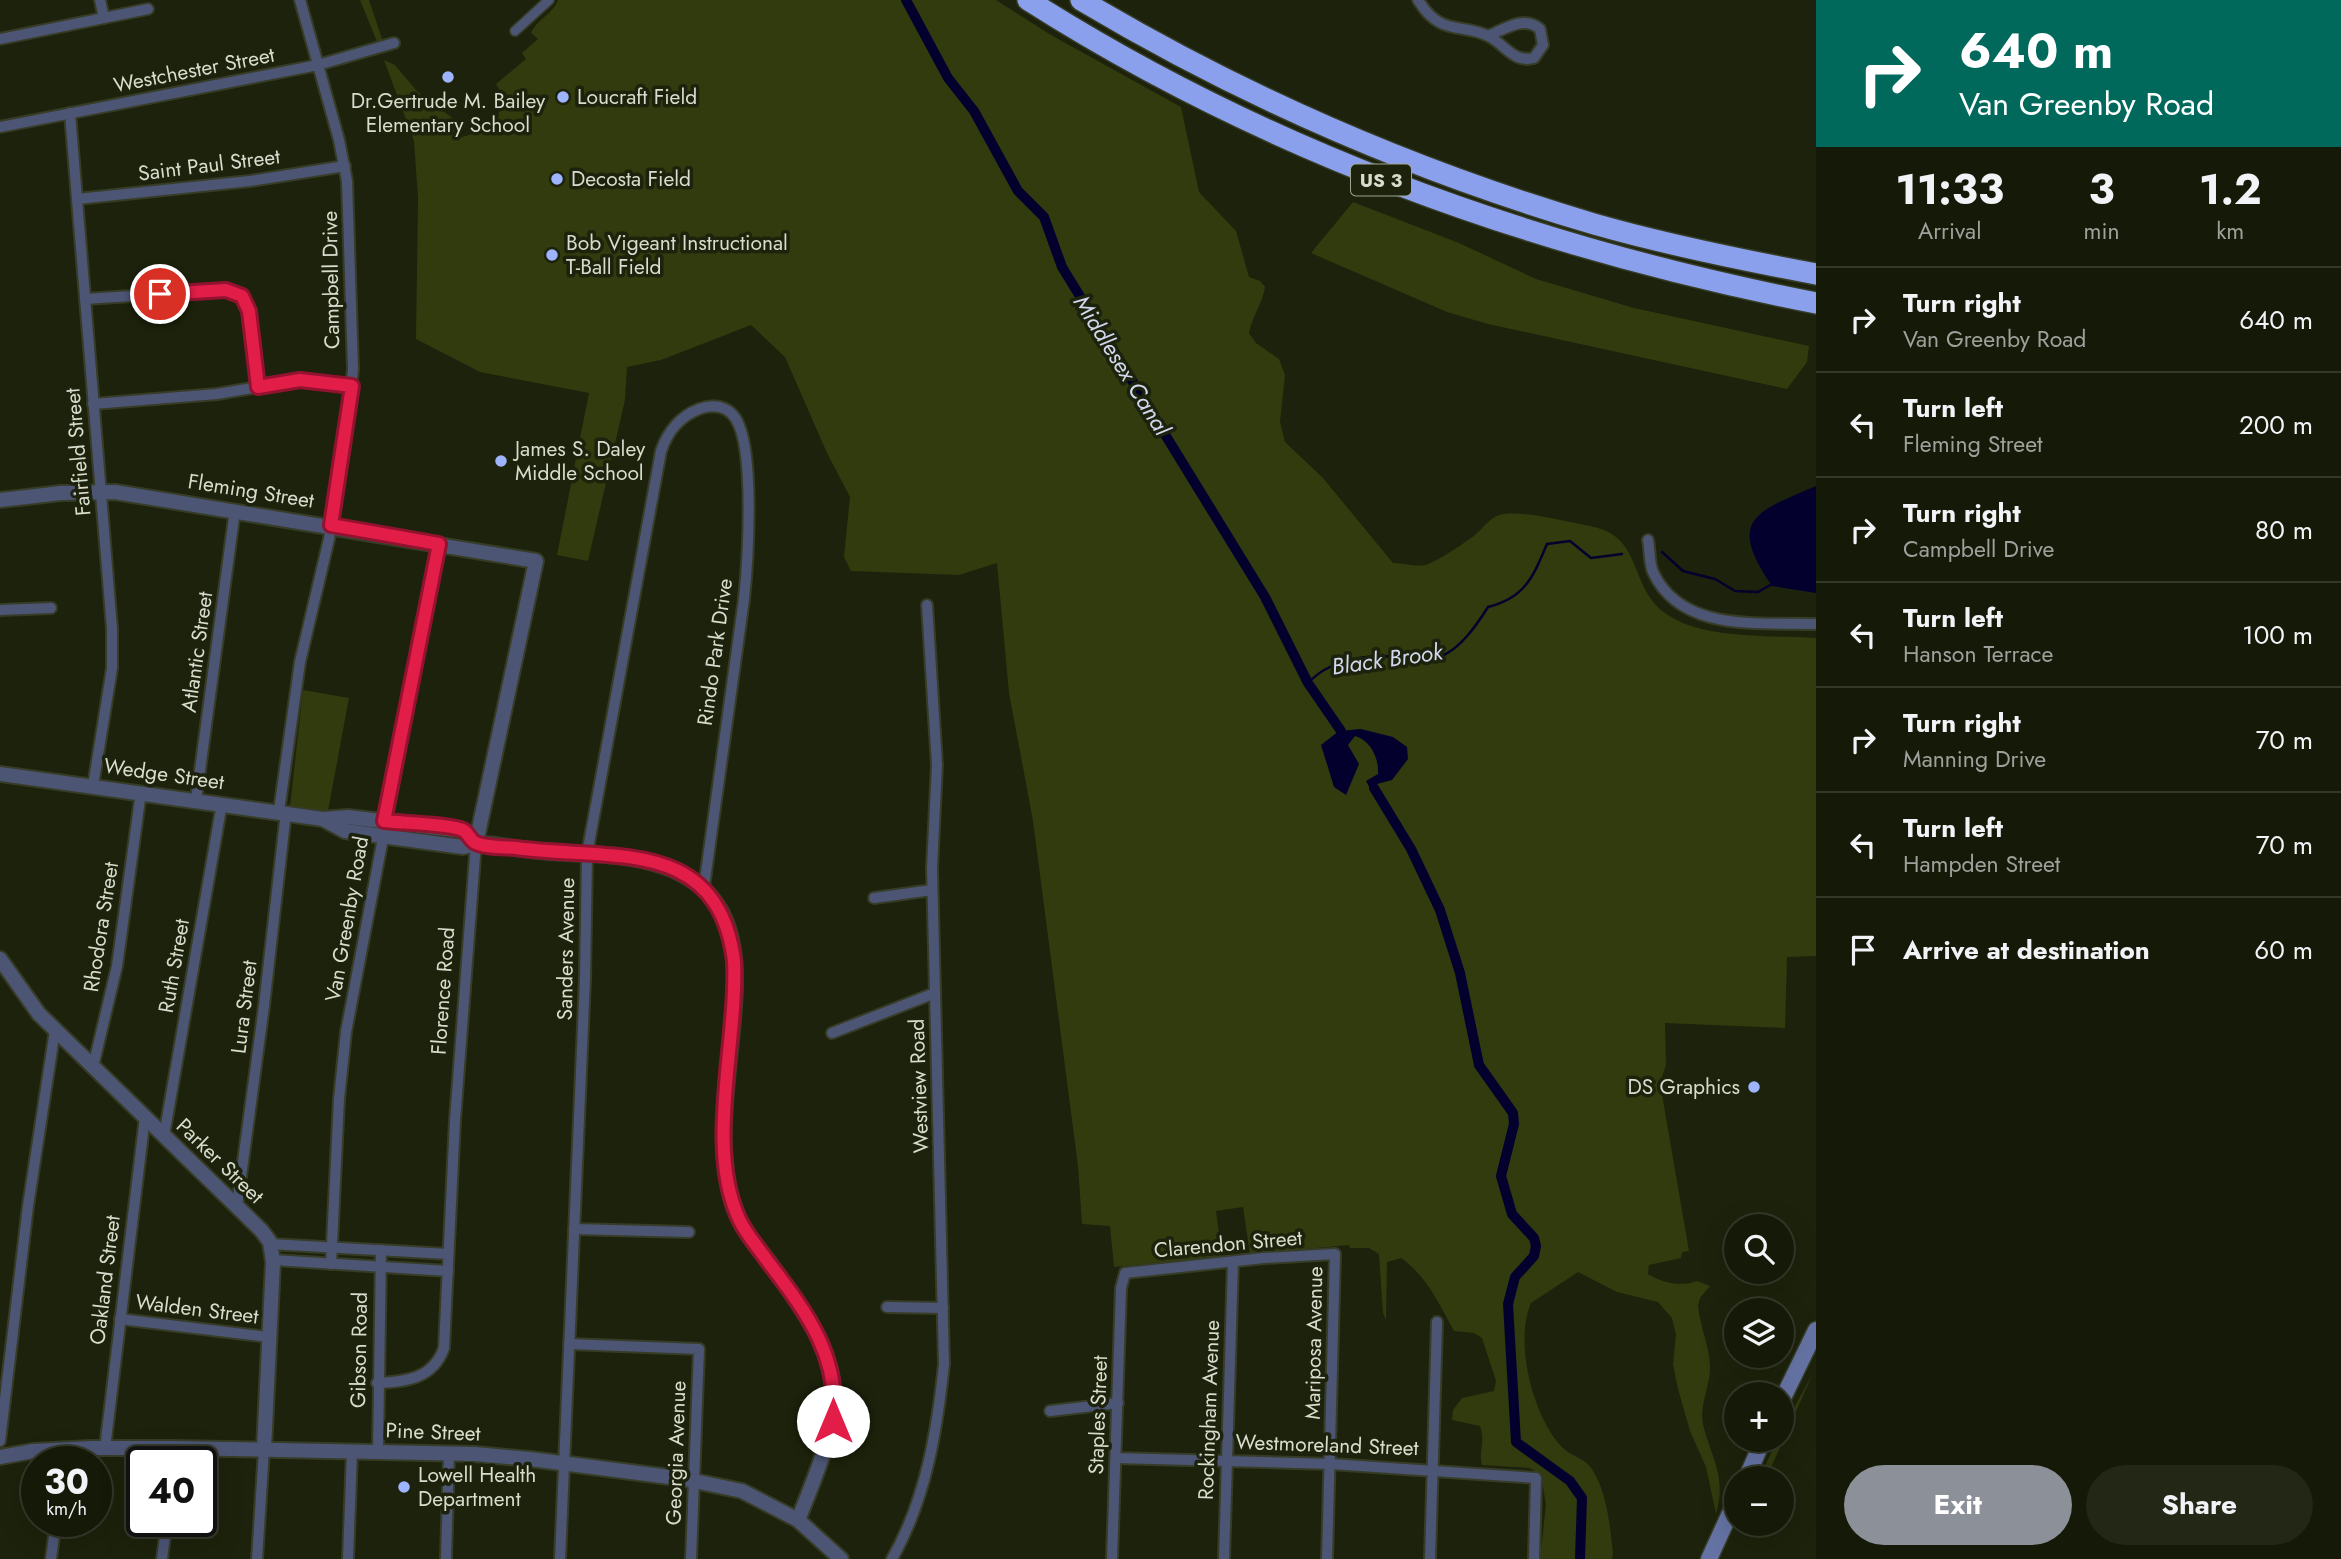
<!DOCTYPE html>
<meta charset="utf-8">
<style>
body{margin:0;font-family:Jost,sans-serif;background:#222716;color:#f1f3f6;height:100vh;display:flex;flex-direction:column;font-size:26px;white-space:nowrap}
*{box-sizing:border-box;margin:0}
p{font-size:23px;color:#9da19c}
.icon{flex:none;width:38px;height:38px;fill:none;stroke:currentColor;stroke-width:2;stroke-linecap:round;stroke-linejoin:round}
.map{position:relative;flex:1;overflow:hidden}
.panel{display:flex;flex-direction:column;background:#151a08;width:525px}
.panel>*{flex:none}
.guide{background:#00695c;color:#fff;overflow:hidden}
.tools{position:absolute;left:1724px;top:1214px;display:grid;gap:14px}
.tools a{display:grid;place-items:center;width:70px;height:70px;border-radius:50%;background:#151a08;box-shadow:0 7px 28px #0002,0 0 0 2px #343829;font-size:35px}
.speed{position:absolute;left:21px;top:1446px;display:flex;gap:14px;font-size:35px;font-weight:700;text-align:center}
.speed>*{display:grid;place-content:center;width:91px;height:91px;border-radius:50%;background:#151a08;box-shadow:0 7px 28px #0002,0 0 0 2px #343829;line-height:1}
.speed small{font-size:18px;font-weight:400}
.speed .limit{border:4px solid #111;border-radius:10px;background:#fff;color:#111}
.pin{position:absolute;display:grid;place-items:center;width:60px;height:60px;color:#fff;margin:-30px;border:4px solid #fff;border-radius:50%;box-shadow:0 2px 7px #0007}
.me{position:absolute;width:77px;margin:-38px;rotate:0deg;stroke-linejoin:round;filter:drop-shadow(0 0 5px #0008)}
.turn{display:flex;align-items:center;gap:24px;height:147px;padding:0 28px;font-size:32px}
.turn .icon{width:91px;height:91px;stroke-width:2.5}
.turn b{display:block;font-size:49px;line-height:60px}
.eta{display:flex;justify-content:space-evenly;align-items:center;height:119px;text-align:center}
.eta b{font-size:42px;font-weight:700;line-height:49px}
.button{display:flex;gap:14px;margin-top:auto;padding:14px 28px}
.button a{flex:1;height:80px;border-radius:42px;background:#8c9099;color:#fff;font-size:28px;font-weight:700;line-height:80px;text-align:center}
.button a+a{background:#222716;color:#f1f3f6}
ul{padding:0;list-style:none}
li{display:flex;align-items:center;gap:21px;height:105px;padding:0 28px;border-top:2px solid #343829}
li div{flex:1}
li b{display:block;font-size:26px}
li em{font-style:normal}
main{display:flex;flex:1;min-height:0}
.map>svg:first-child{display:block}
.green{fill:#313b0e}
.water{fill:#03002e}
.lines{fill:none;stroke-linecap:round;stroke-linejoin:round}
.stream{stroke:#03002e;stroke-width:2.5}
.canal{stroke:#03002e;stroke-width:10}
.pedestrian-casing{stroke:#363c26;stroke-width:12}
.minor-casing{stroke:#363c26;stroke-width:14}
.tertiary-casing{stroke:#363c26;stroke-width:18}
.secondary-casing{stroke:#363c26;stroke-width:19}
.motorway-casing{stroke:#363c26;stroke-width:24}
.pedestrian{stroke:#4c5574;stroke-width:9}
.minor{stroke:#4c5574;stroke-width:10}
.tertiary{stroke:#4c5574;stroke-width:14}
.secondary{stroke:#6573a4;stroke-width:16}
.motorway{stroke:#8aa0ed;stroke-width:21}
.route-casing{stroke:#92132f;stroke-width:18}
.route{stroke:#e11d48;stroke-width:12}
.poi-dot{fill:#9eb4fd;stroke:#1c220b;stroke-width:2.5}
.labels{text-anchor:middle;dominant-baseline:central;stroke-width:7;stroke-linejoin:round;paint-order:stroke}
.shield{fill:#1c220b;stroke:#9fa493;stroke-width:2}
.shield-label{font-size:19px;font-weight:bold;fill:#d7dccd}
.street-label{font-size:21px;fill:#d7dccd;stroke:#1c220b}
.poi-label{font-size:21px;fill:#d7dccd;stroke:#1c220b;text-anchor:start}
.water-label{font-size:23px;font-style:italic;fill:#d2d8ed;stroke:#1c220b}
</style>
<main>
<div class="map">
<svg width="1816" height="1559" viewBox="0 0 1816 1559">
<rect width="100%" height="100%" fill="#1c220b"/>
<g class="green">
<polygon points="360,0 369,0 383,42 378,44"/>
<path d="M558,0H996L1051,35L1181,107L1199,192L1236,231L1249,277L1260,281L1265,287C1263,303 1252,316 1249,333L1256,343L1279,359L1285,375L1280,422L1285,442L1323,478L1393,563C1402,563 1416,567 1425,565C1435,563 1466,542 1475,535C1482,529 1491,517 1499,515C1521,509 1571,523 1594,527C1643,538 1629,587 1665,613C1701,640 1772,635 1816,638V956L1787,957L1785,1028L1665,1023L1666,1065L1660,1083L1689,1251L1682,1252L1681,1258L1649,1265L1648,1274C1662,1283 1682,1287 1697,1281L1710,1286L1700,1298L1698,1306C1700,1326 1709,1345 1710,1365C1711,1385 1699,1404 1703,1424C1711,1458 1727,1476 1716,1514L1706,1467L1690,1431L1678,1389L1673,1364L1676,1335L1672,1318L1658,1302L1617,1292L1578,1272L1531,1303C1514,1342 1533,1417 1562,1447C1570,1456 1584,1457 1592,1469C1607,1492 1610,1526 1613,1553L1612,1559H1540L1546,1505L1541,1474L1529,1468L1482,1465C1478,1450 1486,1443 1480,1426L1452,1420L1453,1410L1462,1398L1494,1391L1496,1381L1482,1338L1474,1333L1454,1331C1439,1304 1427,1276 1401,1258L1387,1262L1386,1320L1383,1313L1379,1254L1369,1248H1350L1349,1245L1250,1254L1243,1207L1216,1211L1222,1256L1114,1267L1110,1226L1082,1224L1078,1166L1033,821L1009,693L997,563L959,575L851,571L844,557L850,497L827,453L785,357L751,325L661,360L627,367L625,400L588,561L557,555L589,393L480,372L416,339L418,198L414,141L384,60L395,65L416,90L460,124L459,138L498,126L500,91L496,84L526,59L522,53L538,39L531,33C537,19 553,14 558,0Z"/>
<polygon points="1353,202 1459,243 1536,279 1634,308 1809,346 1807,362 1787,389 1488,324 1447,312 1311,253"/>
<polygon points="303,690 349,698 328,811 290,806"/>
<polygon points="1813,1373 1766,1479 1759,1479 1777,1440 1782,1440 1782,1430"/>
</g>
<g class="water">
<path d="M1816,486V593L1772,586C1726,519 1756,512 1816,486Z"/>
<path d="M1361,729L1393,737L1407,747L1408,759L1392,780L1377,784L1372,792L1366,781L1378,774C1379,758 1371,741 1355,736L1348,745L1359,764L1346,795L1334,787L1321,745L1339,731Z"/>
</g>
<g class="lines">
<g class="stream">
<polyline points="1662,552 1683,571 1715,579 1735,591 1758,592 1774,583"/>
<path d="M1308,683C1342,647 1394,658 1440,657C1461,648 1476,626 1488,607C1525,598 1533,577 1547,544L1570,541L1591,558L1622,554"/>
</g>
<g class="canal">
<polyline points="906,0 948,78 974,111 1018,191 1044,217 1062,267 1265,597 1308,683 1341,731"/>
<polyline points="1374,788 1411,849 1440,910 1460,973 1479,1065 1513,1113 1514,1124 1501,1176 1512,1214 1534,1238 1536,1246 1534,1256 1515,1277 1508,1304 1516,1442 1570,1481 1582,1498 1580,1559"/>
</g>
<defs>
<polyline id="pedestrian" points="515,31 549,0"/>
<g id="minor">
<polyline points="100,0 104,18"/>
<path d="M1418,0C1441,38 1463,22 1490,37C1506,46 1514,63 1534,58L1543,45L1540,29C1524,15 1505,29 1488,36"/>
<polyline points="0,39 148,9"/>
<polyline points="70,113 112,629 112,668 93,786"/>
<polyline points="0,127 318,65 394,43"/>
<polyline points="77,199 250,181 345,166"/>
<polyline points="85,299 226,290 241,295 249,311 258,387"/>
<polyline points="93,404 217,394 300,380 352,386"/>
<path d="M1648,540C1650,550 1649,563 1653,572C1681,633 1760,622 1816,624"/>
<polyline points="0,610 51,608"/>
<polyline points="196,800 235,510"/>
<polyline points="279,811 300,662 329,539 345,445 353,369 347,181 339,140 300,0"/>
<polyline points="874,898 932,890"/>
<polyline points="832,1033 935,993"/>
<polyline points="93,1067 117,966 141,792"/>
<polyline points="164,1136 222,803"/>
<polyline points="237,1206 264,1006 286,812"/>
<polyline points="574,1229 689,1232"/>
<polyline points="270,1244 448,1254"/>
<polyline points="273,1260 448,1271"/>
<polyline points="331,1264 339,1099 346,1032 439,544"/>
<polyline points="887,1307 943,1308"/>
<polyline points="120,1319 269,1337"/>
<polyline points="569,1344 699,1349 691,1559"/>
<path d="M377,1383C405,1382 433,1379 444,1348L455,1120L476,843"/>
<polyline points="1050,1411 1118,1403"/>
<polyline points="0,1441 28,1206 55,1030"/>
<polyline points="105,1448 145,1117"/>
<polyline points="378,1452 381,1250"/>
<polyline points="1116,1458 1331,1464 1536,1478 1534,1559"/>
<polyline points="63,1461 65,1450"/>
<polyline points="51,1559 56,1521"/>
<polyline points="162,1559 167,1521"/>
<polyline points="257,1559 264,1449"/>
<polyline points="348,1559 352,1451"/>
<polyline points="446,1559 449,1454"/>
<path d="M560,1559L585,979L587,854L661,451C668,431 679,417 699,409C713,404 727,405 736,419C755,450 748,561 744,599L704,887"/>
<path d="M892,1559C926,1499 937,1431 944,1364L932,868L937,765L927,605"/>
<polyline points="1112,1559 1121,1288 1125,1273 1264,1258 1335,1254 1327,1559"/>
<polyline points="1224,1559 1233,1262"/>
<polyline points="1430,1559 1437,1322"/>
</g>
<g id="tertiary">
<polyline points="0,500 61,493 115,492 536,561 476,843"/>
<polyline points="0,774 323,819 348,817 464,831 476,843"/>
<path d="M323,819L345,831L463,847C484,840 508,848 531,850C550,853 569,853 589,854C829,863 691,1060 732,1201C740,1230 762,1252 779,1276C854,1377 843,1409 798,1520"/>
<polyline points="0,959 39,1014 261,1230 270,1242 273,1262 264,1449"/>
<polyline points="0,1457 33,1451 91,1448 175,1448 475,1454 530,1459 685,1479 742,1491 798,1520 841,1559"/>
</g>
<g id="secondary">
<polyline points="1782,1400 1816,1330"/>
<polyline points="1746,1479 1763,1440"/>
<polyline points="1709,1559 1736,1500"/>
</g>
<g id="motorway">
<path d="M1028,0C1270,154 1536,248 1816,303"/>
<path d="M1081,0C1242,96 1414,171 1594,224C1667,245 1742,260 1816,274"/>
</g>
</defs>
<use href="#pedestrian" class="pedestrian-casing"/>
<use href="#minor" class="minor-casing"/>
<use href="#tertiary" class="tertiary-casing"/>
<use href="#secondary" class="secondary-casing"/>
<use href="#motorway" class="motorway-casing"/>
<use href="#pedestrian" class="pedestrian"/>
<use href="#minor" class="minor"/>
<use href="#tertiary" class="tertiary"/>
<use href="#secondary" class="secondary"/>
<use href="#motorway" class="motorway"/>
</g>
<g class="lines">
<defs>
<path id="route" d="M160,294L226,290L242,296L249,311L258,387L300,380L352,386L331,525L439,544L384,821C402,823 449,824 463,830C468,833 470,839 474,842C484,848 505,847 516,848C609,861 718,835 734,961C738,1040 705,1146 739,1219C746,1234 757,1246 766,1259C803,1308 841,1355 833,1421"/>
</defs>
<use href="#route" class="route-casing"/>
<use href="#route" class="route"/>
</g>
<g class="poi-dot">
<circle cx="448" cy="77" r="7"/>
<circle cx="563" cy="97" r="7"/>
<circle cx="557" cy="179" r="7"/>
<circle cx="552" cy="255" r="7"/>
<circle cx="501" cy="461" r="7"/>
<circle cx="1754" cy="1087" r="7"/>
<circle cx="404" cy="1487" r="7"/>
</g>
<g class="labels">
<rect class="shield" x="1351" y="164.5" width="60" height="31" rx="5"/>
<g class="shield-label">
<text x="1381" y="180">US 3</text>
</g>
<g class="street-label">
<text transform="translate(194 70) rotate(-11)">Westchester Street</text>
<text transform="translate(209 165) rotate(-7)">Saint Paul Street</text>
<text transform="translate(331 280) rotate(-91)">Campbell Drive</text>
<text transform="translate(78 452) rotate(-95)">Fairfield Street</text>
<text transform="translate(251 491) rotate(9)">Fleming Street</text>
<text transform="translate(197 652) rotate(-82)">Atlantic Street</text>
<text transform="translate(715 652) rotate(-82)">Rindo Park Drive</text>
<text transform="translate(164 774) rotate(8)">Wedge Street</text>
<text transform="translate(347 919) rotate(-80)">Van Greenby Road</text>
<text transform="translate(101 927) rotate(-81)">Rhodora Street</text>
<text transform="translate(566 949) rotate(-89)">Sanders Avenue</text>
<text transform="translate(174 966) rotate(-80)">Ruth Street</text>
<text transform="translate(443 991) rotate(-86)">Florence Road</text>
<text transform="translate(244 1007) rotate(-83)">Lura Street</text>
<text transform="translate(919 1086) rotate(-92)">Westview Road</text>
<text transform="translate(220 1161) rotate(44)">Parker Street</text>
<text transform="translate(1228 1244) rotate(-5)">Clarendon Street</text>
<text transform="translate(105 1280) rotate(-83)">Oakland Street</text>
<text transform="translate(197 1309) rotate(7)">Walden Street</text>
<text transform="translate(1314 1343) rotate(-89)">Mariposa Avenue</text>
<text transform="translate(359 1350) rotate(-89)">Gibson Road</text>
<text transform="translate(1209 1410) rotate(-88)">Rockingham Avenue</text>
<text transform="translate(1098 1415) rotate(-88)">Staples Street</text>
<text transform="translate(433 1432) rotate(2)">Pine Street</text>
<text transform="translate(1327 1445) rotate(2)">Westmoreland Street</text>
<text transform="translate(676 1453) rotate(-88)">Georgia Avenue</text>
</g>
<g class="poi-label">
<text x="577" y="97">Loucraft Field</text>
<text x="448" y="101" text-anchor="middle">Dr.Gertrude M. Bailey<tspan x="448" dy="24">Elementary School</tspan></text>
<text x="571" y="179">Decosta Field</text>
<text x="566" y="243">Bob Vigeant Instructional<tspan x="566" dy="24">T-Ball Field</tspan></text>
<text x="515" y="449">James S. Daley<tspan x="515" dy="24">Middle School</tspan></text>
<text x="1740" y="1087" text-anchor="end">DS Graphics</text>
<text x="418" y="1475">Lowell Health<tspan x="418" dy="24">Department</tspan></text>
</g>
<g class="water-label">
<text transform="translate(1122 365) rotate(58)">Middlesex Canal</text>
<text transform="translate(1387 659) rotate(-8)">Black Brook</text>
</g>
</g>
</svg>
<div class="tools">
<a><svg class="icon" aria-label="search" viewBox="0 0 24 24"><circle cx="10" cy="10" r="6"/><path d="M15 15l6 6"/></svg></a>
<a><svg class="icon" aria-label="layers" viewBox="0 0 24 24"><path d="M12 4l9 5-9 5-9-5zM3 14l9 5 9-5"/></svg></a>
<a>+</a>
<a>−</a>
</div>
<div class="speed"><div>30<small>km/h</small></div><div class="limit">40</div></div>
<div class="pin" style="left:160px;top:294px;background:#d93025"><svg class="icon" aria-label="arrive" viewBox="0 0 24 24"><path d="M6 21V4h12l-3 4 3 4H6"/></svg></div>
<svg class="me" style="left:833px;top:1421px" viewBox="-20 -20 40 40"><circle r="19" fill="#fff"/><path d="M0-13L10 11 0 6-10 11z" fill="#e11d48"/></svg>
</div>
<section class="panel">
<div class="guide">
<div class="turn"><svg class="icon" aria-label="right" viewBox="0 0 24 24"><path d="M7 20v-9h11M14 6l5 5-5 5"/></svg><div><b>640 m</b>Van Greenby Road</div></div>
</div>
<div class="eta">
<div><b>11:33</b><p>Arrival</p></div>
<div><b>3</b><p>min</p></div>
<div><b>1.2</b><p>km</p></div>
</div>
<ul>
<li><svg class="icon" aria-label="right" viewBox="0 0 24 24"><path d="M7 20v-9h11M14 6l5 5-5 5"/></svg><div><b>Turn right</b><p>Van Greenby Road</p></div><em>640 m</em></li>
<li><svg class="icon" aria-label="left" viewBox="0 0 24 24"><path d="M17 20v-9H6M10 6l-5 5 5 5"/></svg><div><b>Turn left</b><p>Fleming Street</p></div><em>200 m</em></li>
<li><svg class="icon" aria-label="right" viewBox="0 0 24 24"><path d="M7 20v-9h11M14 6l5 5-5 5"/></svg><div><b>Turn right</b><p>Campbell Drive</p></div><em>80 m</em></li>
<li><svg class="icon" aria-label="left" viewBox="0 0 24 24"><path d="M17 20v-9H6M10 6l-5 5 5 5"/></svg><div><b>Turn left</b><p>Hanson Terrace</p></div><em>100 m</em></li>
<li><svg class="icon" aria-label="right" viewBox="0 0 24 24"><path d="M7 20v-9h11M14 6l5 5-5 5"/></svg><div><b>Turn right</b><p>Manning Drive</p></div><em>70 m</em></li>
<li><svg class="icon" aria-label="left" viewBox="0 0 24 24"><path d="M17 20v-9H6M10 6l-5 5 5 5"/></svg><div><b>Turn left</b><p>Hampden Street</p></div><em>70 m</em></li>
<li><svg class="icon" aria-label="arrive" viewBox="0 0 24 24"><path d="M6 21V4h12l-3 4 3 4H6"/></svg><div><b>Arrive at destination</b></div><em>60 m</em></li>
</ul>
<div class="button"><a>Exit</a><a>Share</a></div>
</section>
</main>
